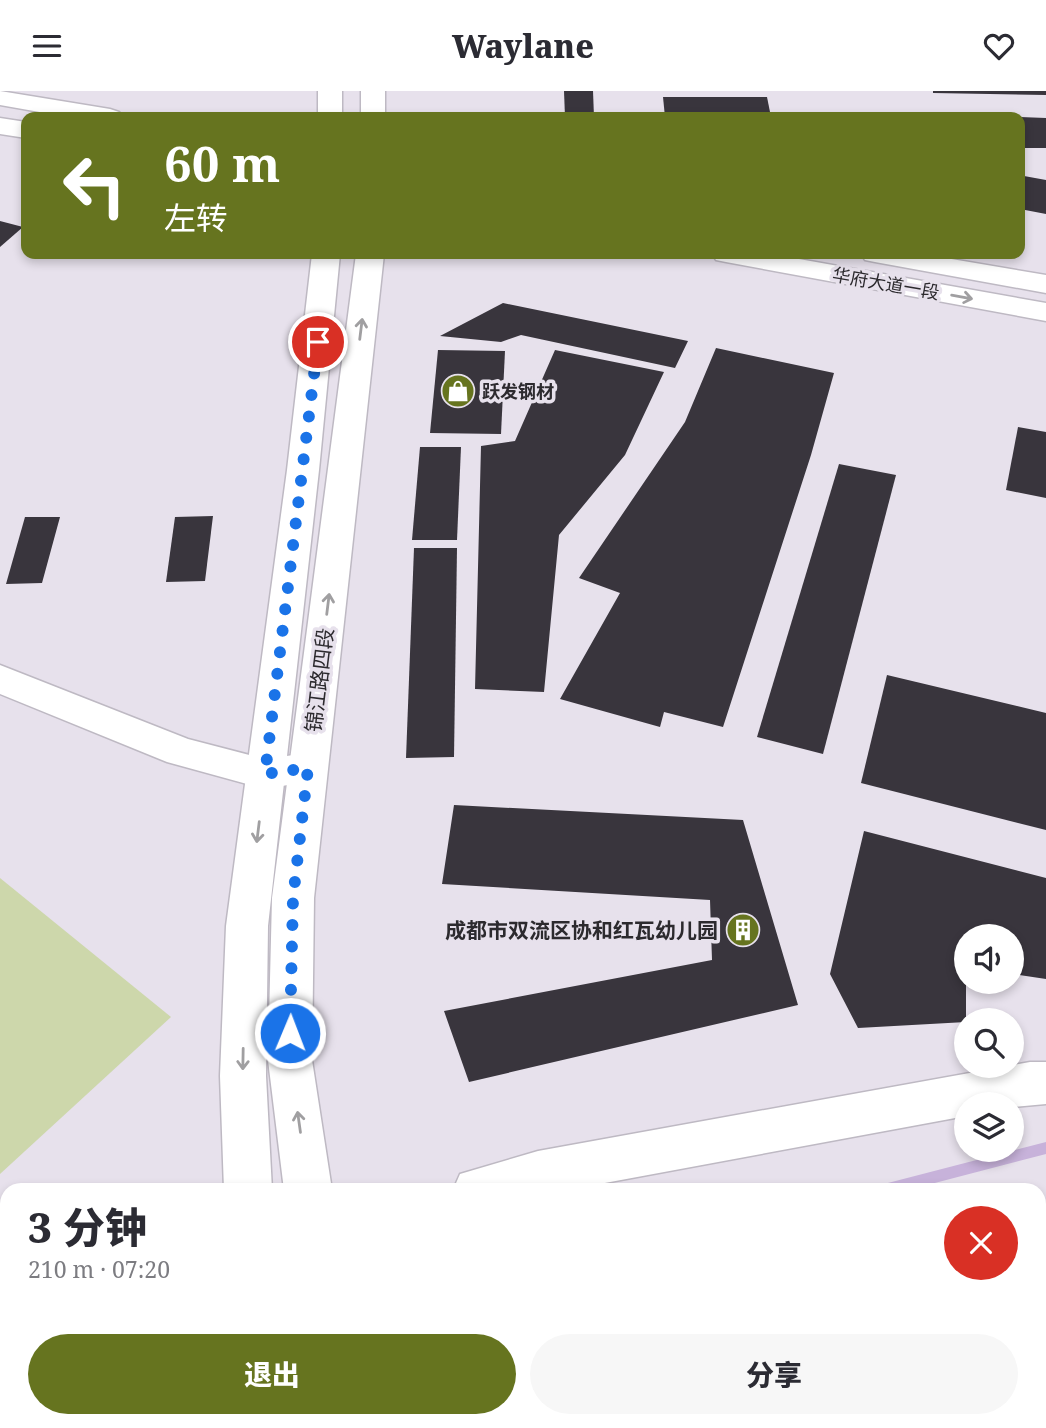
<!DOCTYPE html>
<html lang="zh">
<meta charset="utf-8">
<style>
body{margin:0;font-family:"Noto Serif","Noto Sans SC",serif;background:#f7f7f7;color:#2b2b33;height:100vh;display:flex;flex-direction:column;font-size:26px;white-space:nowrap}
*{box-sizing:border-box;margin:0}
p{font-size:23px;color:#7c7c81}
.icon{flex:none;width:38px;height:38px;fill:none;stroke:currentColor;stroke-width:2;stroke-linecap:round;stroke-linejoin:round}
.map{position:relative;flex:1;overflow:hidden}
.details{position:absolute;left:0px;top:1092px;width:1046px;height:245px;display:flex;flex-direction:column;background:#fff;border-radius:21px 21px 0 0;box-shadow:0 4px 10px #0003}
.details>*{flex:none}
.hud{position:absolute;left:21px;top:21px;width:1004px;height:147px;border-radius:14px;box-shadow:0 4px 10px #0003;background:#66741f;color:#fff;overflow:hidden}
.fabs{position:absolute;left:954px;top:833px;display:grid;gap:14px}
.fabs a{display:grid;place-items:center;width:70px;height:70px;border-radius:50%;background:#fff;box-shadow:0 4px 10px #0003;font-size:35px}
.pin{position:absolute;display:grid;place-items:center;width:60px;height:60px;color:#fff;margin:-30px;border:4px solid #fff;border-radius:50%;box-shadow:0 2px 7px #0007}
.me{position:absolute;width:77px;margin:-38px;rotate:1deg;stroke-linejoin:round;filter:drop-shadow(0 0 5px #0008)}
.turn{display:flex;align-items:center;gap:24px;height:147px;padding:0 28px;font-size:32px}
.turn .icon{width:91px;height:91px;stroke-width:2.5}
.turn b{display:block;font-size:49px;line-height:60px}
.round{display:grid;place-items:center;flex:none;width:74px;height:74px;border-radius:37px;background:#f7f7f7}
.overview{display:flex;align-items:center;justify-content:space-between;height:119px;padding:0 28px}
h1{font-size:42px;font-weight:800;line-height:52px}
.action{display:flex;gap:14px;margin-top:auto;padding:14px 28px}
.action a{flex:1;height:80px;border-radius:42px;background:#66741f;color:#fff;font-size:28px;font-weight:800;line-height:80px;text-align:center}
.action a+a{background:#f7f7f7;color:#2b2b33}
header{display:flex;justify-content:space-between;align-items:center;height:91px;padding:0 28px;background:#fff;font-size:32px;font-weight:800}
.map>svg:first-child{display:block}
.green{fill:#cdd7ab}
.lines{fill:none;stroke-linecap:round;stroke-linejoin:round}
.stream{fill:#c7b2da;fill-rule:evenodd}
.building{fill:#39353d}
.minor-casing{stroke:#beb9c3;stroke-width:3}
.tertiary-casing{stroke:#beb9c3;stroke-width:3}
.secondary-casing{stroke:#beb9c3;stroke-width:3}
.minor{fill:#fff;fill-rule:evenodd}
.tertiary{fill:#fff;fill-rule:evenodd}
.secondary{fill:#fff;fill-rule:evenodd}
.oneway{stroke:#a09fa1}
.route{stroke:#1a73e8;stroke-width:12;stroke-dasharray:0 21.6}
.labels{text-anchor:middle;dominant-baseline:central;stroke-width:7;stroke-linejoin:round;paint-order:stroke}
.far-street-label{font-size:18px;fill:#2c2a2e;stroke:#e7e1ec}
.far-poi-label{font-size:18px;font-weight:bold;fill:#2c2a2e;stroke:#e7e1ec;text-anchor:start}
.street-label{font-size:21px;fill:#2c2a2e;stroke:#e7e1ec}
.poi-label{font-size:21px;font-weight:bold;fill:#2c2a2e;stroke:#e7e1ec;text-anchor:end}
</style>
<header><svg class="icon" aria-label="menu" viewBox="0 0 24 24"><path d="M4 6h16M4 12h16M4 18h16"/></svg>Waylane<svg class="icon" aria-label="heart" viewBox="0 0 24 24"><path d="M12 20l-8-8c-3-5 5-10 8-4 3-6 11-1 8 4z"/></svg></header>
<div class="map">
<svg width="1046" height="1337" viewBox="0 0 1046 1337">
<rect width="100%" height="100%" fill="#e7e1ec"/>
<polygon class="green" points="0,787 171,926 0,1083"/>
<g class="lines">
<polygon class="stream" points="1046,1051 1046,1063 908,1099 878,1099 879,1095 884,1093"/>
</g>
<g class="building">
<polygon points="564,0 593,0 594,26 565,26"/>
<polygon points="933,0 1046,0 1046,4 933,2"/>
<polygon points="663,6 767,6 771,26 665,26"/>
<polygon points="1020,26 1046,27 1046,57 1020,57"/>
<polygon points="1020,72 1024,85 1046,89 1046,123 1020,118"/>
<polygon points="0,130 23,136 0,156"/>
<polygon points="503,212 688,250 675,277 521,244 501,251 440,245"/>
<polygon points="716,257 834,282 811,364 723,636 664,621 660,636 560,608 620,502 579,487 685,331"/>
<polygon points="438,259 505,260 501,343 430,342"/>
<polygon points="555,259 664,281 625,364 559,444 544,601 475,598 481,355 515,350"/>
<polygon points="1018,336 1046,341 1046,407 1006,399"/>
<polygon points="420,356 461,356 457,449 412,449"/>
<polygon points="839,373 896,384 823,663 757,646"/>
<polygon points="213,425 205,490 166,491 175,426"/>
<polygon points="25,426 60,426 42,492 6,493"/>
<polygon points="414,457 457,457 454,666 406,667"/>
<polygon points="887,584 1046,622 1046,739 861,692"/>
<polygon points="454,714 743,729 798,914 469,991 444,920 712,869 710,809 442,793"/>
<polygon points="864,740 1046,787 1046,888 1012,883 1012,845 966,845 966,931 858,937 830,883"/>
<polygon points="1046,1283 1046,1337 823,1337 848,1330 1040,1330 1040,1285"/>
</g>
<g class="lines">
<defs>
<polygon id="minor" points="0,574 188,648 265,668 308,662 322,666 327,677 322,688 265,698 167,671 0,603"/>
<g id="tertiary">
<rect x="318" y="0" width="24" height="26"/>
<rect x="361" y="0" width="24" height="26"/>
<polygon points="312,163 340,163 319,379 268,835 266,985 272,1099 224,1099 220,985 226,835 287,379"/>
<polygon points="356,163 384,163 314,807 312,969 332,1099 284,1099 268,969 272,807"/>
<polygon points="1030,971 1046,971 1046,1013 1012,1016 1012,1013 966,1013 966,1025 567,1099 453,1099 460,1083 538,1060"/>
<polygon points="262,1330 314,1330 315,1337 263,1337"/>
<polygon points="323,1330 375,1330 376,1337 324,1337"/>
</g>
<g id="secondary">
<polygon points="0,0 110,18 119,21 123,26 68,26 0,14"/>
<polygon points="0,27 26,31 26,47 0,43"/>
<polygon points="712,163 771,163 1046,212 1046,230 726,171 716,169"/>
<polygon points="861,163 922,163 1046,184 1046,202 875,171 865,169"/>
</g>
</defs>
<use href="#minor" class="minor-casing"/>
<use href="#tertiary" class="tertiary-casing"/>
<use href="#secondary" class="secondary-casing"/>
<use href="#minor" class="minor"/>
<use href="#tertiary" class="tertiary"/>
<use href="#secondary" class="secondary"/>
</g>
<defs><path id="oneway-shaft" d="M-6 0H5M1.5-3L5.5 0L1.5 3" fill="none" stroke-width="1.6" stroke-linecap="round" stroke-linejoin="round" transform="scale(1.75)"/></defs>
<g class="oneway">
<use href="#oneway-shaft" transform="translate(962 206) rotate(10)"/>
<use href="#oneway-shaft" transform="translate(361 238) rotate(-83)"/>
<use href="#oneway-shaft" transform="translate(328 513) rotate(-83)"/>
<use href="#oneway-shaft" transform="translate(258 741) rotate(97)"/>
<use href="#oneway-shaft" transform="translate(243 968) rotate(91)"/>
<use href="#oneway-shaft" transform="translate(299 1031) rotate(-98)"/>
</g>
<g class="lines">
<polyline class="route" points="290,942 293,807 308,677 265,683 318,251"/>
</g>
<defs>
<symbol id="shop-disc" viewBox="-11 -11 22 22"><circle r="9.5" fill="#66741f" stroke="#e7e1ec"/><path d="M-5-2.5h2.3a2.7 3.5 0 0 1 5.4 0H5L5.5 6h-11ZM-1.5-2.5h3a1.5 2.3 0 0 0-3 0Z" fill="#fff"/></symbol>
<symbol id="building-disc" viewBox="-11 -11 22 22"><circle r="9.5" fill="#66741f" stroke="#e7e1ec"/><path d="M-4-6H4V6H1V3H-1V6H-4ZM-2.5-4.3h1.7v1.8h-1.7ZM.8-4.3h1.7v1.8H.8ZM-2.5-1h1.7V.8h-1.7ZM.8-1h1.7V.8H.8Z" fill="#fff"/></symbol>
</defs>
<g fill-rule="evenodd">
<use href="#shop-disc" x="439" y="281" width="38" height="38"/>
<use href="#building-disc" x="724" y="820" width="38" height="38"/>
</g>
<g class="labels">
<g class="far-street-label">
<text transform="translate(886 192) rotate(10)">华府大道一段</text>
</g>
<g class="far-poi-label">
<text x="482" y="300">跃发钢材</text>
</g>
<g class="street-label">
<text transform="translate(319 589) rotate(-83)">锦江路四段</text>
</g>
<g class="poi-label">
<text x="718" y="839">成都市双流区协和红瓦幼儿园</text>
</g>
</g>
</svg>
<div class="fabs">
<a><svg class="icon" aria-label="sound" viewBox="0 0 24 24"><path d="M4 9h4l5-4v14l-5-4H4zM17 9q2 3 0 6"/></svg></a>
<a><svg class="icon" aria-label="search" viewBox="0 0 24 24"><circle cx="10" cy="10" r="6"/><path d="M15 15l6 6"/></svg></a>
<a><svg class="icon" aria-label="layers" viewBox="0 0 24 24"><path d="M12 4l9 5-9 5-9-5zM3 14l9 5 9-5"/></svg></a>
</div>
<div class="pin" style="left:318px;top:251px;background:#d93025"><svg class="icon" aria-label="arrive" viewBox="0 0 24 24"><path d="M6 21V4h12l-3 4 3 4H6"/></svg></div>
<svg class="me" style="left:290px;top:942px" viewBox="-20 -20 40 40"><circle r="17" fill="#1a73e8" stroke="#fff" stroke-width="3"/><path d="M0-11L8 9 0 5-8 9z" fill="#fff"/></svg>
<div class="hud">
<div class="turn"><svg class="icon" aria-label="left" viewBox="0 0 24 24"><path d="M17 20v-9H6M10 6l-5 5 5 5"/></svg><div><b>60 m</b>左转</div></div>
</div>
<section class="details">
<div class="overview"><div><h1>3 分钟</h1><p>210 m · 07:20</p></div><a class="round" style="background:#d93025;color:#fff"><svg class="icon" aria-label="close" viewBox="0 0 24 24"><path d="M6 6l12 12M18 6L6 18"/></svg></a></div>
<div class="action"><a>退出</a><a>分享</a></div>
</section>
</div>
